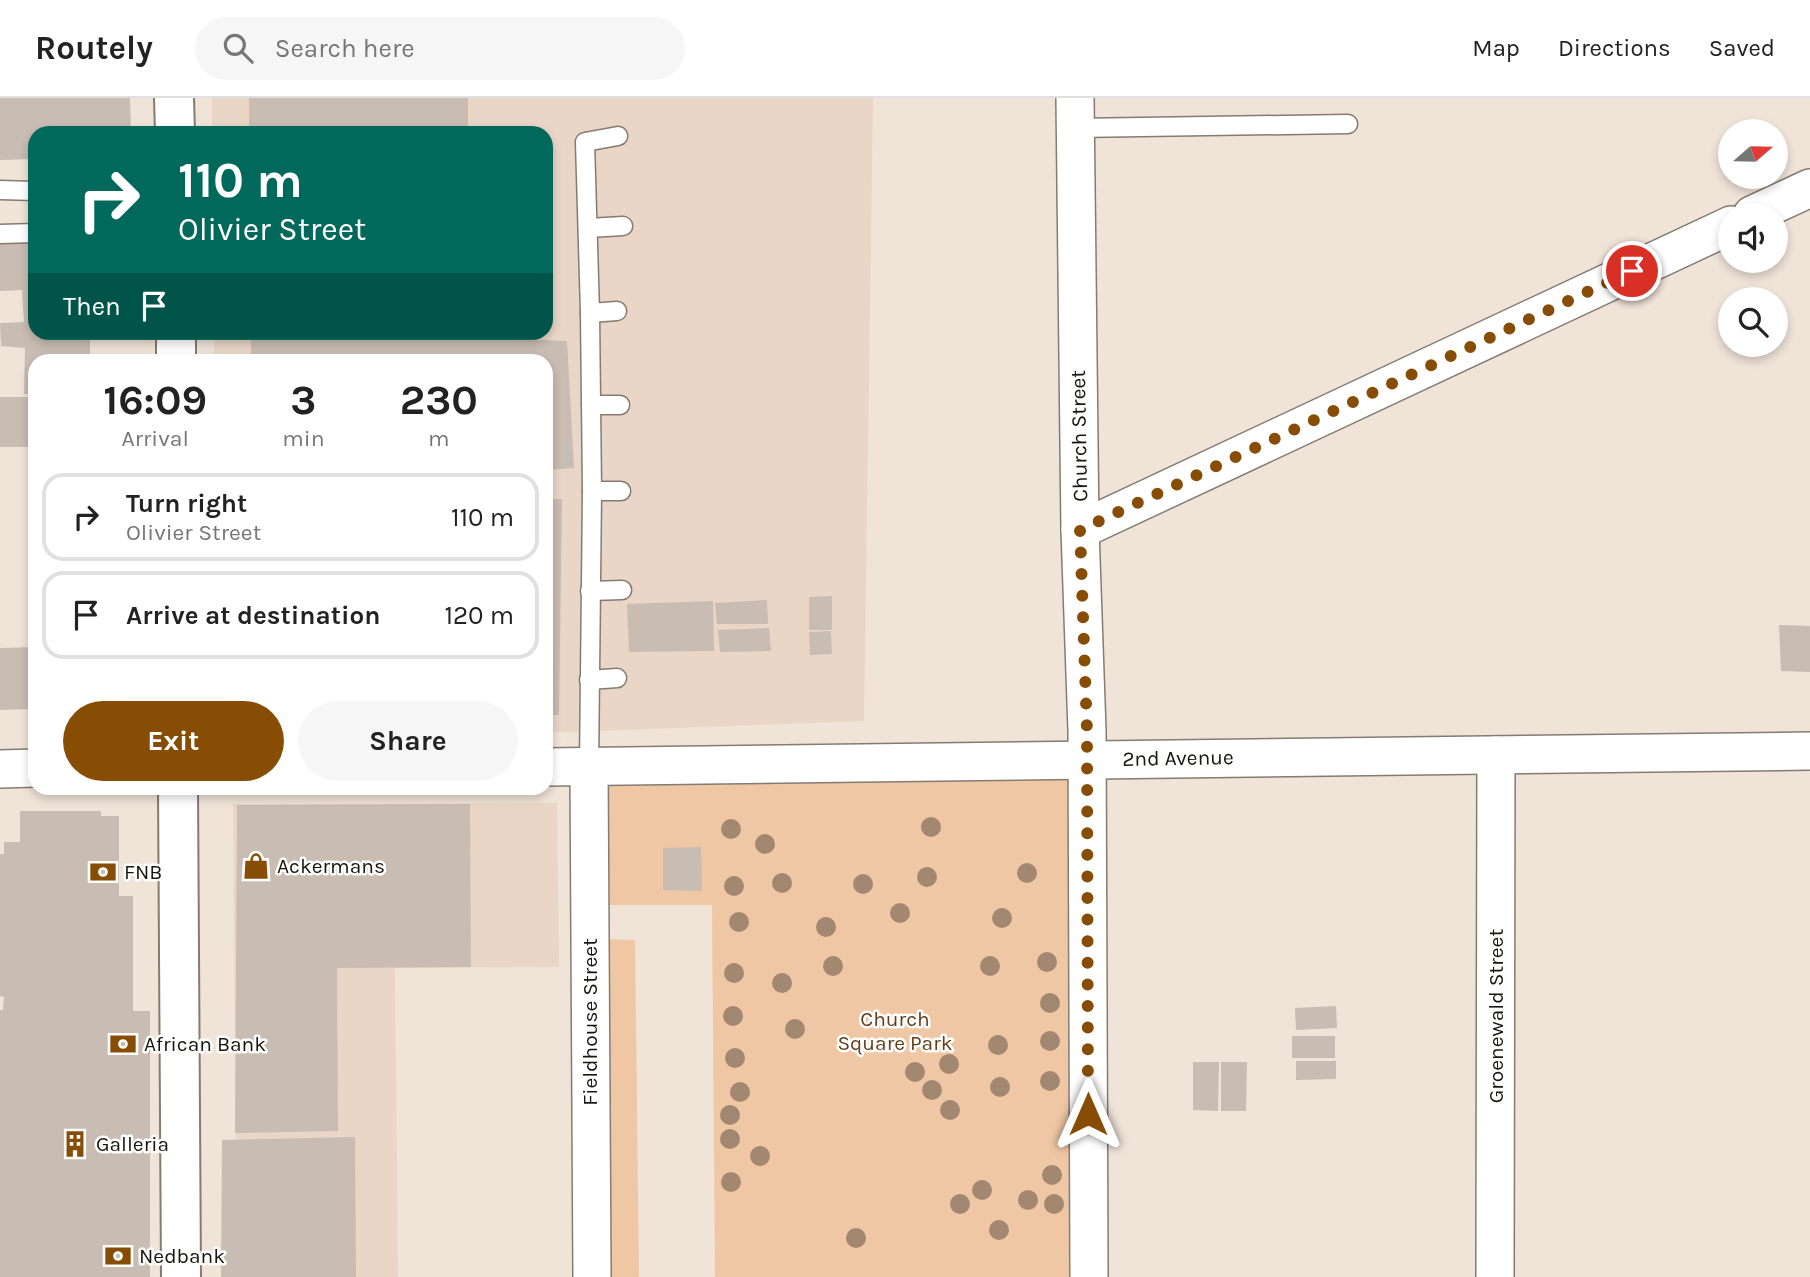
<!DOCTYPE html>
<style>
body{margin:0;font-family:Karla,sans-serif;background:#f6f6f6;color:#222;height:100vh;display:flex;flex-direction:column;font-size:26px;white-space:nowrap}
*{box-sizing:border-box;margin:0}
p{font-size:23px;color:#767676}
.icon{flex:none;width:38px;height:38px;fill:none;stroke:currentColor;stroke-width:2;stroke-linecap:round;stroke-linejoin:round}
.map{position:relative;flex:1;overflow:hidden}
.drawer{position:absolute;left:28px;top:256px;width:525px;height:441px;display:flex;flex-direction:column;background:#fff;border-radius:21px;box-shadow:0 4px 10px #0003}
.drawer>*{flex:none}
.top-card{position:absolute;left:28px;top:28px;width:525px;height:214px;border-radius:21px;box-shadow:0 4px 10px #0003;background:#00695c;color:#fff;overflow:hidden}
.needle{width:46px;rotate:70deg}
.fabs{position:absolute;left:1718px;top:21px;display:grid;gap:14px}
.fabs a{display:grid;place-items:center;width:70px;height:70px;border-radius:50%;background:#fff;box-shadow:0 4px 10px #0003;font-size:35px}
.pin{position:absolute;display:grid;place-items:center;width:60px;height:60px;color:#fff;margin:-30px;border:4px solid #fff;border-radius:50%;box-shadow:0 2px 7px #0007}
.me{position:absolute;width:77px;margin:-38px;rotate:0deg;stroke-linejoin:round;filter:drop-shadow(0 0 5px #0008)}
.turn{display:flex;align-items:center;gap:24px;height:147px;padding:0 35px;font-size:32px}
.turn .icon{width:91px;height:91px;stroke-width:2.5}
.turn b{display:block;font-size:49px;line-height:60px}
.then{display:flex;align-items:center;height:66px;padding:0 35px;background:#0003;gap:14px;font-size:26px}
.eta{display:flex;justify-content:space-evenly;align-items:center;height:119px;text-align:center}
.eta b{font-size:42px;font-weight:700;line-height:49px}
.button{display:flex;gap:14px;margin-top:auto;padding:14px 35px}
.button a{flex:1;height:80px;border-radius:42px;background:#874d04;color:#fff;font-size:28px;font-weight:700;line-height:80px;text-align:center}
.button a+a{background:#f6f6f6;color:#222}
ul{padding:0;list-style:none}
li{display:flex;align-items:center;gap:21px;height:88px;margin:0 14px 10px;padding:0 21px;border:4px solid #e0e0e0;border-radius:21px}
li div{flex:1}
li b{display:block;font-size:26px}
li em{font-style:normal}
header{display:flex;align-items:center;gap:42px;box-sizing:border-box;height:98px;padding:0 35px;background:#fff;border-bottom:2px solid #e0e0e0}
header strong{font-size:33px}
nav{display:flex;gap:38px;margin-inline-start:auto;font-size:24px}
.search{width:490px;height:63px;background:#f6f6f6;display:flex;align-items:center;gap:18px;box-sizing:border-box;padding:0 24px;border-radius:38px;color:#767676;font-size:26px}
.map>svg:first-child{display:block}
.built{fill:#e9d6c6}
.green{fill:#efc7a5}
.building{fill:#c9bcb2}
.lines{fill:none;stroke-linecap:round;stroke-linejoin:round}
.service-casing{stroke:#867b71;stroke-width:21}
.minor-casing{stroke:#867b71;stroke-width:40}
.tertiary-casing{stroke:#867b71;stroke-width:42}
.service{stroke:#fff;stroke-width:18}
.minor{stroke:#fff;stroke-width:37}
.tertiary{stroke:#fff;stroke-width:38}
.tree{fill:#a28870}
.route{stroke:#874d04;stroke-width:12;stroke-dasharray:0 21.6}
.labels{text-anchor:middle;dominant-baseline:central;stroke-width:5;stroke-linejoin:round;paint-order:stroke}
.street-label{font-size:21px;fill:#181410;stroke:#fff}
.poi-label{font-size:21px;fill:#181410;stroke:#fff;text-anchor:start}
.park-label{font-size:21px;fill:#633e1a;stroke:#fff}
</style>
<header>
<strong>Routely</strong>
<div class="search"><svg class="icon" aria-label="search" viewBox="0 0 24 24"><circle cx="10" cy="10" r="6"/><path d="M15 15l6 6"/></svg>Search here</div>
<nav><a>Map</a><a>Directions</a><a>Saved</a></nav>
</header>
<div class="map">
<svg width="1810" height="1179" viewBox="0 0 1810 1179">
<rect width="100%" height="100%" fill="#f0e3d8"/>
<g class="built">
<polygon points="212,0 873,0 864,623 571,634 546,634 546,262 214,262 214,235 546,234 546,35 212,35"/>
<polygon points="557,705 559,869 395,870 398,1179 237,1179 233,706"/>
</g>
<g class="green">
<polygon points="1076,674 1077,1179 715,1179 712,807 601,807 600,680"/>
<polygon points="602,841 635,842 639,1179 604,1179"/>
</g>
<g class="building">
<polygon points="0,0 130,0 131,35 35,35 35,61 0,62"/>
<rect x="249" y="0" width="219" height="35"/>
<polygon points="0,142 35,142 35,234 90,234 90,262 35,262 35,296 24,296 25,250 1,248 0,225 24,224 22,192 0,193"/>
<polygon points="251,234 488,234 488,240 567,243 574,370 546,372 546,262 251,262"/>
<rect x="0" y="299" width="35" height="50"/>
<polygon points="546,401 562,401 559,617 546,617"/>
<polygon points="832,498 832,532 809,532 809,499"/>
<polygon points="767,502 768,526 717,526 715,505"/>
<polygon points="713,503 714,553 629,554 627,506"/>
<polygon points="1779,527 1810,528 1810,574 1781,573"/>
<polygon points="769,530 771,553 720,554 718,532"/>
<polygon points="831,533 832,556 810,557 809,534"/>
<polygon points="35,549 35,611 0,612 0,550"/>
<polygon points="470,706 471,869 337,870 338,1033 235,1035 237,707"/>
<polygon points="20,713 101,713 101,718 119,718 119,798 133,798 133,913 150,913 150,1179 0,1179 0,912 3,912 4,899 0,898 0,756 4,756 4,744 20,744"/>
<polygon points="701,749 702,793 663,792 663,750"/>
<polygon points="1336,908 1337,930 1296,932 1295,910"/>
<rect x="1292" y="938" width="43" height="22"/>
<polygon points="1296,963 1336,963 1336,981 1296,982"/>
<polygon points="1193,964 1219,964 1218,1013 1193,1012"/>
<polygon points="1221,964 1247,964 1246,1013 1221,1013"/>
<polygon points="355,1039 356,1179 221,1179 222,1042"/>
</g>
<g class="lines">
<defs>
<g id="service">
<polyline points="1076,30 1348,26"/>
<polyline points="0,92 35,93"/>
<polyline points="588,130 623,128"/>
<polyline points="0,136 35,135"/>
<polyline points="590,215 617,213"/>
<polyline points="591,307 620,307"/>
<polyline points="592,393 621,393"/>
<polyline points="590,493 622,492"/>
<polyline points="589,582 617,580"/>
<polyline points="589,669 592,393 590,215 585,44 618,38"/>
</g>
<g id="minor">
<polyline points="1075,0 1080,432 1087,633 1089,1179"/>
<polyline points="1752,117 1810,90"/>
<polyline points="1080,432 1731,127"/>
<polyline points="546,669 1810,653"/>
<polyline points="589,669 592,1179"/>
<polyline points="0,671 35,670"/>
<polyline points="1495,1179 1496,657"/>
</g>
<g id="tertiary">
<polyline points="174,0 175,35"/>
<polyline points="176,234 176,262"/>
<polyline points="178,690 181,1179"/>
</g>
</defs>
<use href="#service" class="service-casing"/>
<use href="#minor" class="minor-casing"/>
<use href="#tertiary" class="tertiary-casing"/>
<use href="#service" class="service"/>
<use href="#minor" class="minor"/>
<use href="#tertiary" class="tertiary"/>
</g>
<g class="tree">
<circle cx="931" cy="729" r="10"/>
<circle cx="731" cy="731" r="10"/>
<circle cx="765" cy="746" r="10"/>
<circle cx="1027" cy="775" r="10"/>
<circle cx="927" cy="779" r="10"/>
<circle cx="782" cy="785" r="10"/>
<circle cx="863" cy="786" r="10"/>
<circle cx="734" cy="788" r="10"/>
<circle cx="900" cy="815" r="10"/>
<circle cx="1002" cy="820" r="10"/>
<circle cx="739" cy="824" r="10"/>
<circle cx="826" cy="829" r="10"/>
<circle cx="1047" cy="864" r="10"/>
<circle cx="833" cy="868" r="10"/>
<circle cx="990" cy="868" r="10"/>
<circle cx="734" cy="875" r="10"/>
<circle cx="782" cy="885" r="10"/>
<circle cx="1050" cy="905" r="10"/>
<circle cx="733" cy="918" r="10"/>
<circle cx="795" cy="931" r="10"/>
<circle cx="1050" cy="943" r="10"/>
<circle cx="998" cy="947" r="10"/>
<circle cx="735" cy="960" r="10"/>
<circle cx="949" cy="966" r="10"/>
<circle cx="915" cy="974" r="10"/>
<circle cx="1050" cy="983" r="10"/>
<circle cx="1000" cy="989" r="10"/>
<circle cx="932" cy="992" r="10"/>
<circle cx="740" cy="994" r="10"/>
<circle cx="950" cy="1012" r="10"/>
<circle cx="730" cy="1017" r="10"/>
<circle cx="730" cy="1041" r="10"/>
<circle cx="760" cy="1058" r="10"/>
<circle cx="1052" cy="1077" r="10"/>
<circle cx="731" cy="1084" r="10"/>
<circle cx="982" cy="1092" r="10"/>
<circle cx="1028" cy="1102" r="10"/>
<circle cx="960" cy="1106" r="10"/>
<circle cx="1054" cy="1106" r="10"/>
<circle cx="999" cy="1132" r="10"/>
<circle cx="856" cy="1140" r="10"/>
</g>
<g class="lines">
<polyline class="route" points="1088,1016 1087,633 1080,432 1632,173"/>
</g>
<defs>
<symbol id="shop-bare" viewBox="-9 -9 18 18"><path d="M-5-2.5h2.3a2.7 3.5 0 0 1 5.4 0H5L5.5 6h-11ZM-1.5-2.5h3a1.5 2.3 0 0 0-3 0Z" fill="#874d04" stroke="#fff" stroke-width="2.5" paint-order="stroke"/></symbol>
<symbol id="bank-bare" viewBox="-9 -9 18 18"><path d="M-6-4H6V4H-6ZM0-2.3a2.3 2.3 0 1 0 0 4.6a2.3 2.3 0 1 0 0-4.6Z" fill="#874d04" stroke="#fff" stroke-width="2.5" paint-order="stroke"/></symbol>
<symbol id="building-bare" viewBox="-9 -9 18 18"><path d="M-4-6H4V6H1V3H-1V6H-4ZM-2.5-4.3h1.7v1.8h-1.7ZM.8-4.3h1.7v1.8H.8ZM-2.5-1h1.7V.8h-1.7ZM.8-1h1.7V.8H.8Z" fill="#874d04" stroke="#fff" stroke-width="2.5" paint-order="stroke"/></symbol>
</defs>
<g fill-rule="evenodd">
<use href="#shop-bare" x="237" y="749" width="38" height="38"/>
<use href="#bank-bare" x="84" y="755" width="38" height="38"/>
<use href="#bank-bare" x="104" y="927" width="38" height="38"/>
<use href="#building-bare" x="56" y="1027" width="38" height="38"/>
<use href="#bank-bare" x="99" y="1139" width="38" height="38"/>
</g>
<g class="labels">
<g class="street-label">
<text transform="translate(1079 338) rotate(-91)">Church Street</text>
<text transform="translate(1178 660) rotate(-1)">2nd Avenue</text>
<text transform="translate(1496 918) rotate(-90)">Groenewald Street</text>
<text transform="translate(590 924) rotate(-90)">Fieldhouse Street</text>
</g>
<g class="poi-label">
<text x="277" y="768">Ackermans</text>
<text x="124" y="774">FNB</text>
<text x="144" y="946">African Bank</text>
<text x="96" y="1046">Galleria</text>
<text x="139" y="1158">Nedbank</text>
</g>
<g class="park-label">
<text x="895" y="921">Church<tspan x="895" dy="24">Square Park</tspan></text>
</g>
</g>
</svg>
<div class="fabs">
<a><svg class="needle" viewBox="-14 -14 28 28"><path d="M0-13l5 13h-10z" fill="#e53935"/><path d="M0 13l5-13h-10z" fill="#767676"/></svg></a>
<a><svg class="icon" aria-label="sound" viewBox="0 0 24 24"><path d="M4 9h4l5-4v14l-5-4H4zM17 9q2 3 0 6"/></svg></a>
<a><svg class="icon" aria-label="search" viewBox="0 0 24 24"><circle cx="10" cy="10" r="6"/><path d="M15 15l6 6"/></svg></a>
</div>
<div class="pin" style="left:1632px;top:173px;background:#d93025"><svg class="icon" aria-label="arrive" viewBox="0 0 24 24"><path d="M6 21V4h12l-3 4 3 4H6"/></svg></div>
<svg class="me" style="left:1088px;top:1016px" viewBox="-20 -20 40 40"><path d="M0-17L14 15 0 8-14 15z" fill="#874d04" stroke="#fff" stroke-width="4"/></svg>
<div class="top-card">
<div class="turn"><svg class="icon" aria-label="right" viewBox="0 0 24 24"><path d="M7 20v-9h11M14 6l5 5-5 5"/></svg><div><b>110 m</b>Olivier Street</div></div>
<div class="then">Then<svg class="icon" aria-label="arrive" viewBox="0 0 24 24"><path d="M6 21V4h12l-3 4 3 4H6"/></svg></div>
</div>
<section class="drawer">
<div class="eta">
<div><b>16:09</b><p>Arrival</p></div>
<div><b>3</b><p>min</p></div>
<div><b>230</b><p>m</p></div>
</div>
<ul>
<li><svg class="icon" aria-label="right" viewBox="0 0 24 24"><path d="M7 20v-9h11M14 6l5 5-5 5"/></svg><div><b>Turn right</b><p>Olivier Street</p></div><em>110 m</em></li>
<li><svg class="icon" aria-label="arrive" viewBox="0 0 24 24"><path d="M6 21V4h12l-3 4 3 4H6"/></svg><div><b>Arrive at destination</b></div><em>120 m</em></li>
</ul>
<div class="button"><a>Exit</a><a>Share</a></div>
</section>
</div>
